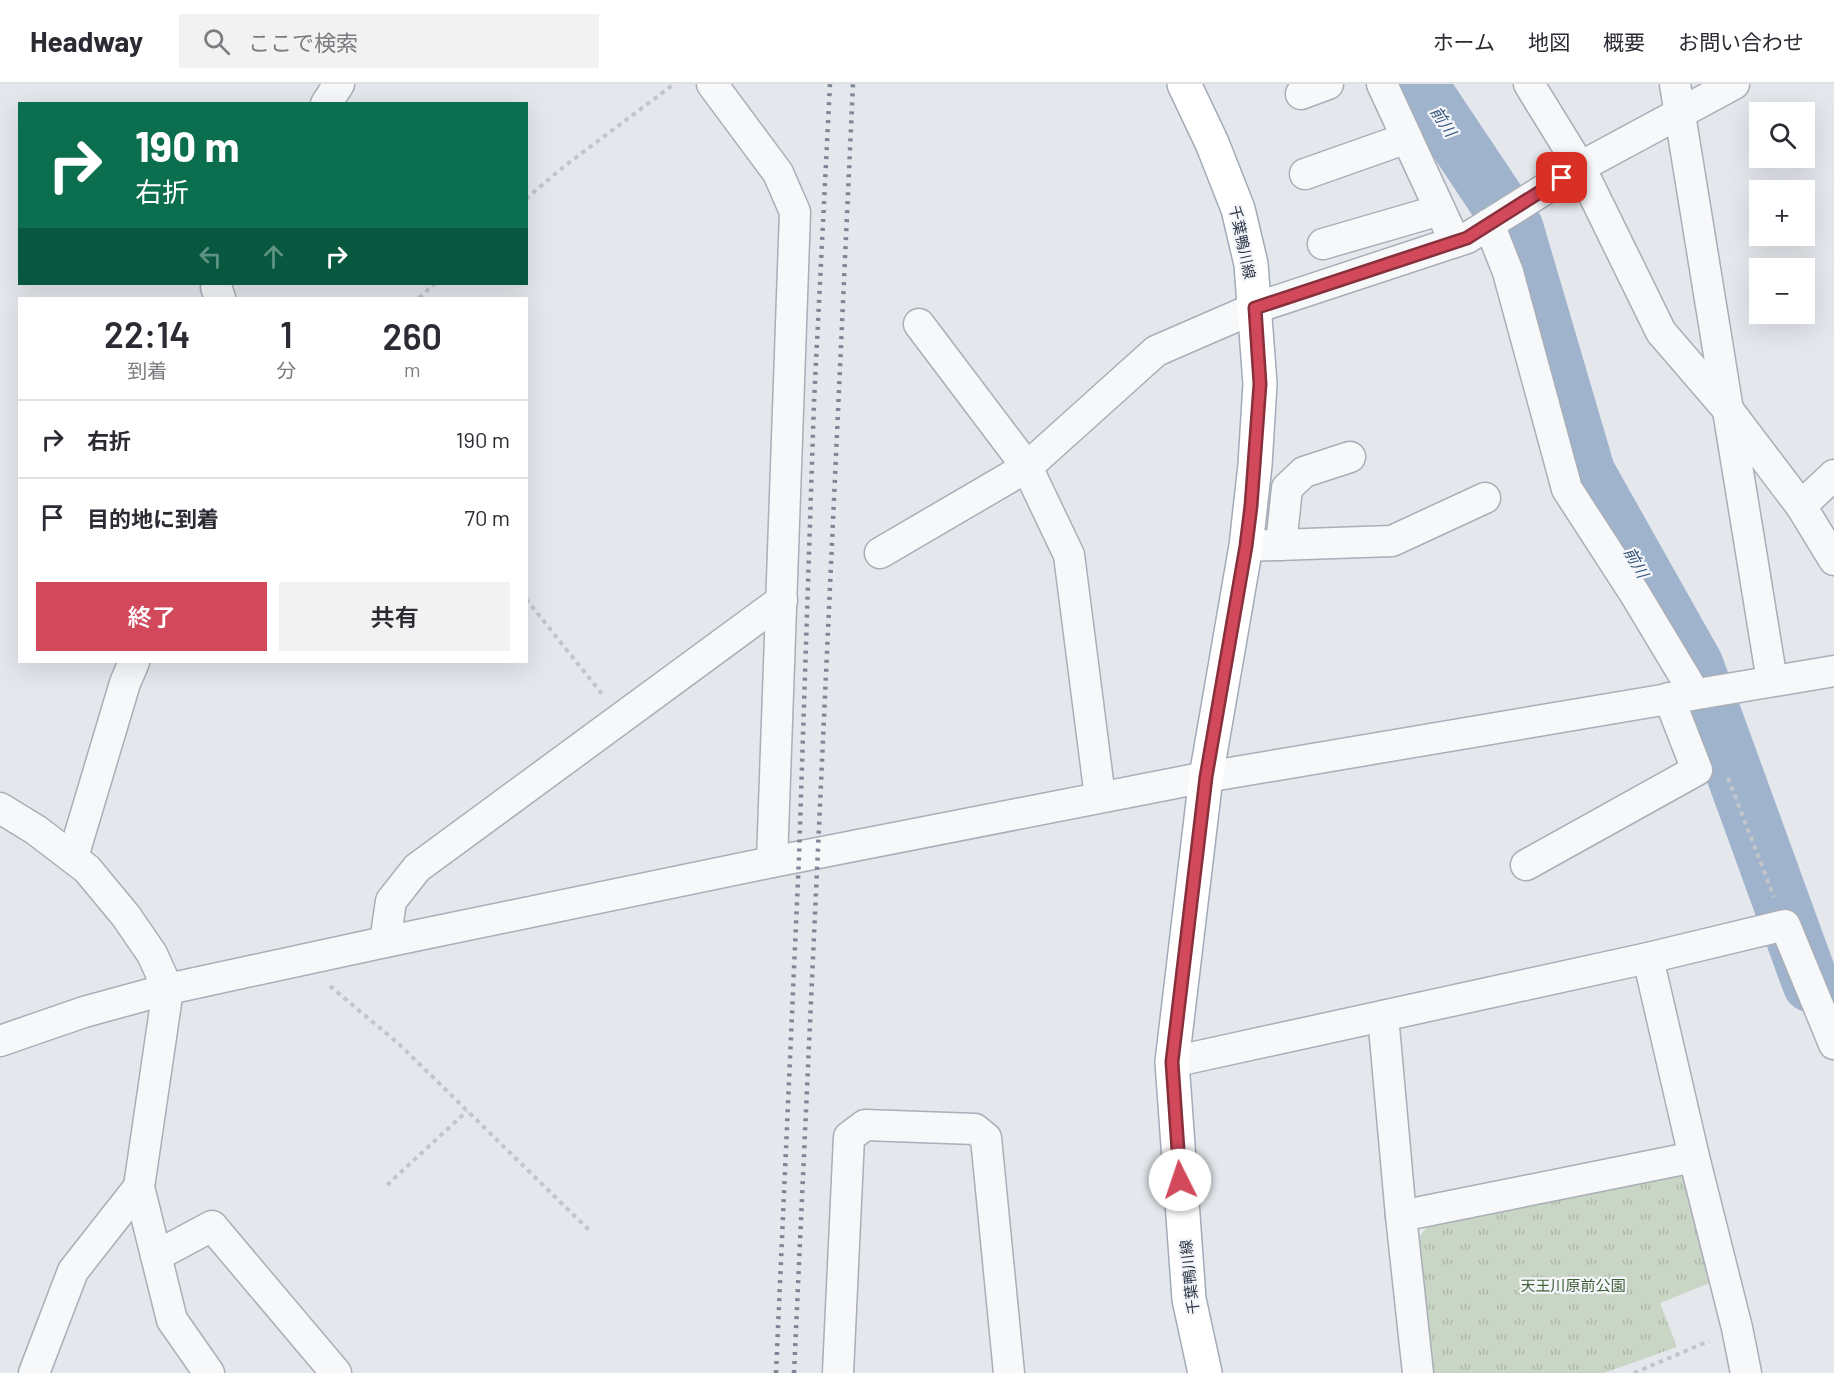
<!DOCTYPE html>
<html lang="ja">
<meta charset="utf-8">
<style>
body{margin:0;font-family:Barlow,"Noto Sans JP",sans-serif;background:#f2f2f3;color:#2b2b33;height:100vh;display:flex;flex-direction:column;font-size:22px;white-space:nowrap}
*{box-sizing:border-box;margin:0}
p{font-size:20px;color:#7c7c81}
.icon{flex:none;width:33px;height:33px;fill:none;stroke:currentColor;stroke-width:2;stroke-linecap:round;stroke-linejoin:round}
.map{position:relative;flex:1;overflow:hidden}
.panel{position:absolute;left:18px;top:213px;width:510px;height:366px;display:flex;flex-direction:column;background:#fff;border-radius:0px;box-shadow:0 6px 24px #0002}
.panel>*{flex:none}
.top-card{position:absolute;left:18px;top:18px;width:510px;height:183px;border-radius:0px;box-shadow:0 6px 24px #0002;background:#0b6e4f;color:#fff;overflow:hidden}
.fabs{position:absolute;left:1749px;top:18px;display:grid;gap:12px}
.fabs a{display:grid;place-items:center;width:66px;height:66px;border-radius:0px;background:#fff;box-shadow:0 6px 24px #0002;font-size:30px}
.pin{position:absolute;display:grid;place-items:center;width:51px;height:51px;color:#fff;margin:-26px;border-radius:12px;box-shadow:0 3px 9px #0006}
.me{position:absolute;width:66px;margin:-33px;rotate:356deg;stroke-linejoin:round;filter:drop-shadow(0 0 4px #0008)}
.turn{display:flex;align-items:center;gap:21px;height:126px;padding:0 18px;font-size:27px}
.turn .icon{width:78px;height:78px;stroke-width:2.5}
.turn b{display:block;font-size:42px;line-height:51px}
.lanes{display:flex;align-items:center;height:57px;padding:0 18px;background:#0003;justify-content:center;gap:30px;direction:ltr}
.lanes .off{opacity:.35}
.eta{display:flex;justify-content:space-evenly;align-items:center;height:102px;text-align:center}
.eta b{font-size:36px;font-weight:600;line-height:42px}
.primary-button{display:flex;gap:12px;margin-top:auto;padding:12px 18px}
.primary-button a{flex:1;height:69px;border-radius:0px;background:#d1495b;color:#fff;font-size:24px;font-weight:600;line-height:69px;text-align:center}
.primary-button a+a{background:#f2f2f3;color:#2b2b33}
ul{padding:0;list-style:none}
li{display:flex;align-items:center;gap:18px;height:78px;padding:0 18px;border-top:2px solid #e1e1e2}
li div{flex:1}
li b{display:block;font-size:22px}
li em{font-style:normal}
header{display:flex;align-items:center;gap:36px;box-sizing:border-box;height:84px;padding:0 30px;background:#fff;border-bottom:2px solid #e1e1e2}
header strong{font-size:28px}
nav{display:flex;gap:33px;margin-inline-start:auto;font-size:21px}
.search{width:420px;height:54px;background:#f2f2f3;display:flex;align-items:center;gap:15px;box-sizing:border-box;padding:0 21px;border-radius:0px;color:#7c7c81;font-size:22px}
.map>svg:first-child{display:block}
.grass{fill:url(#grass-tufts)}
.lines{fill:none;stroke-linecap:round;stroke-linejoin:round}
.river{stroke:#9fb4cc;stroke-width:57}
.minor-casing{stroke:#a9aeb7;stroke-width:33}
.major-casing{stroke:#a3abb8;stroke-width:36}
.path{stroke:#c2c5cb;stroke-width:4;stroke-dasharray:4.5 4.5;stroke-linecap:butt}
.minor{stroke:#f7f8fa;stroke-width:30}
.major{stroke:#fff;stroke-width:33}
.rail{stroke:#7d8696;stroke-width:4.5;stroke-dasharray:3 6;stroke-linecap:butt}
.route-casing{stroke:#882f3b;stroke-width:15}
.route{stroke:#d1495b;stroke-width:10}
.labels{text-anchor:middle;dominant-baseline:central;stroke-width:4.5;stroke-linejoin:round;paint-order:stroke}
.street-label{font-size:15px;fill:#2b3445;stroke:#f4f6f9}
.park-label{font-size:15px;fill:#3f6138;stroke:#f4f6f9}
.water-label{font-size:16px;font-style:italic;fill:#34527a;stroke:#f4f6f9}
</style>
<header>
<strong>Headway</strong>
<div class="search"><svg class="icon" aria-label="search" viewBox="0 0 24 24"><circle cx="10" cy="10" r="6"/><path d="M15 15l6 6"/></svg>ここで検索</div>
<nav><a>ホーム</a><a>地図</a><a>概要</a><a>お問い合わせ</a></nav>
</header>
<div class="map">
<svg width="1834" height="1289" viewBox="0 0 1834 1289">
<defs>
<pattern id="grass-tufts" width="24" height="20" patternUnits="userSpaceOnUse" patternTransform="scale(1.5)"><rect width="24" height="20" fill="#c9d6c5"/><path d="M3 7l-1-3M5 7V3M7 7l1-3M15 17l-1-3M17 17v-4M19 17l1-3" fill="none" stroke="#adb8ab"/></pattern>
</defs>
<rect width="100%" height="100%" fill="#e4e7ec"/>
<polygon class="grass" points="1675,1087 1688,1098 1710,1199 1660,1219 1677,1263 1604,1289 1431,1289 1419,1153 1427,1143"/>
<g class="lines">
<polyline class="river" points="1419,0 1515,144 1587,389 1695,581 1811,900"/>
<defs>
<g id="minor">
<polyline points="712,0 778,89 795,128 772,778"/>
<polyline points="1382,0 1455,158"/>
<polyline points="1529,0 1580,83 1661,248 1729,327 1801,422 1834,476"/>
<polyline points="1675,0 1772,597"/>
<polyline points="1301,10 1328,0"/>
<polyline points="326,20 339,0"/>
<polyline points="1305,90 1407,54"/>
<polyline points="1489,140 1508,188 1567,405 1635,510 1695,610"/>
<polyline points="1323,160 1440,126"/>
<polyline points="217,200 216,203 220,214"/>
<polyline points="919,240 1027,383 1069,471 1100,713"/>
<polyline points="1801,422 1834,391"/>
<polyline points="1281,461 1287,404 1304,388 1350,373"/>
<polyline points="1246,462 1392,457 1485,414"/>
<polyline points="880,469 1027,383 1156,267 1255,224 1467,154 1580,83 1734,0"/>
<polyline points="0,724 36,746 87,785 126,832 152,870 168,905 139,1103 172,1236 209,1289"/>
<polyline points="73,773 125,599 134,578"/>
<polyline points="1526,781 1697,686 1669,614"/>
<polyline points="385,858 391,817 417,784 782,516"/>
<polyline points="1648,874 1694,1073 1737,1244 1746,1289"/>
<polyline points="1383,932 1401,1132 1418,1289"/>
<polyline points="0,957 84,928 168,905 385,858 772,778 1206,693 1834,587"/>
<polyline points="1172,978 1648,874 1785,841 1834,960"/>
<polyline points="1401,1132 1694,1073"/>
<polyline points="156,1172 212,1142 336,1289"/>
<polyline points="34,1289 73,1187 139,1103"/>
<polyline points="838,1289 849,1053 865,1041 975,1045 986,1054 1009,1289"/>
</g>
<polyline id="major" points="1184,0 1212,59 1238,125 1251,180 1260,300 1255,381 1246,462 1206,693 1172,978 1189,1215 1205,1289"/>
</defs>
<use href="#minor" class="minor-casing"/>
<use href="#major" class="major-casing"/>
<g class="path">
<polyline points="526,115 562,84 674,0"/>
<polyline points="419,214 434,200"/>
<polyline points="526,515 602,610"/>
<polyline points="1728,694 1774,813"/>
<polyline points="330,902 400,961 591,1148"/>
<polyline points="387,1101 467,1027"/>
<polyline points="1634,1289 1709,1257"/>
</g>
<use href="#minor" class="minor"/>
<use href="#major" class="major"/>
<g class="rail">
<polyline points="776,1289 799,773 814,318 830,0"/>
<polyline points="794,1289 853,0"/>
</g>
</g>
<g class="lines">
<defs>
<polyline id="route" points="1180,1096 1172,978 1206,693 1246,462 1251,422 1260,300 1255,224 1467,154 1562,94"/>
</defs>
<use href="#route" class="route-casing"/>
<use href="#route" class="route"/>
</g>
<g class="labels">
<g class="street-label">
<text transform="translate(1243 158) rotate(78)">千葉鴨川線</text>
<text transform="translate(1189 1193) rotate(-96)">千葉鴨川線</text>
</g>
<g class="park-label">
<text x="1573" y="1201">天王川原前公園</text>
</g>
<g class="water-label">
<text transform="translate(1444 37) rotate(56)">前川</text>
<text transform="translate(1637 478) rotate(61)">前川</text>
</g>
</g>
</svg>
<div class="fabs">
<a><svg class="icon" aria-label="search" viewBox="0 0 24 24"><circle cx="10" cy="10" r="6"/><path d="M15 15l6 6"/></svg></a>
<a>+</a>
<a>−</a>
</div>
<div class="pin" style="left:1562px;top:94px;background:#d93025"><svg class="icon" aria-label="arrive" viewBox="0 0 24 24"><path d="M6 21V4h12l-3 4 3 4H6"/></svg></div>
<svg class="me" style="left:1180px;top:1096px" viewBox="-20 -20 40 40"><circle r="19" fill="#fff"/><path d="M0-13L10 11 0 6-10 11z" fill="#d1495b"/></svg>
<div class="top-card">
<div class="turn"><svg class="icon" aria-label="right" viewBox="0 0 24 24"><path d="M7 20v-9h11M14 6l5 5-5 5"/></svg><div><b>190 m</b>右折</div></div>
<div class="lanes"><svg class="icon off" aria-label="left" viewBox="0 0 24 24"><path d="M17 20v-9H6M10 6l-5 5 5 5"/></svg><svg class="icon off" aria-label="ahead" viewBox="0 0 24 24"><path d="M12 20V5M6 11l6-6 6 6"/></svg><svg class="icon" aria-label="right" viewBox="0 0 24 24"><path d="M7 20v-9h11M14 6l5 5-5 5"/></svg></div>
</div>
<section class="panel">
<div class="eta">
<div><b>22:14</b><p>到着</p></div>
<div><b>1</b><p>分</p></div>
<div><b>260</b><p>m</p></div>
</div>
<ul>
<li><svg class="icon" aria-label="right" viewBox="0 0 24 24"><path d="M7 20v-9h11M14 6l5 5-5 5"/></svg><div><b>右折</b></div><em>190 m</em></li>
<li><svg class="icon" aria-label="arrive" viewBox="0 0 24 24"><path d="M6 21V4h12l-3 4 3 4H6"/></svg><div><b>目的地に到着</b></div><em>70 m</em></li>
</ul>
<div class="primary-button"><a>終了</a><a>共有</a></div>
</section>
</div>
